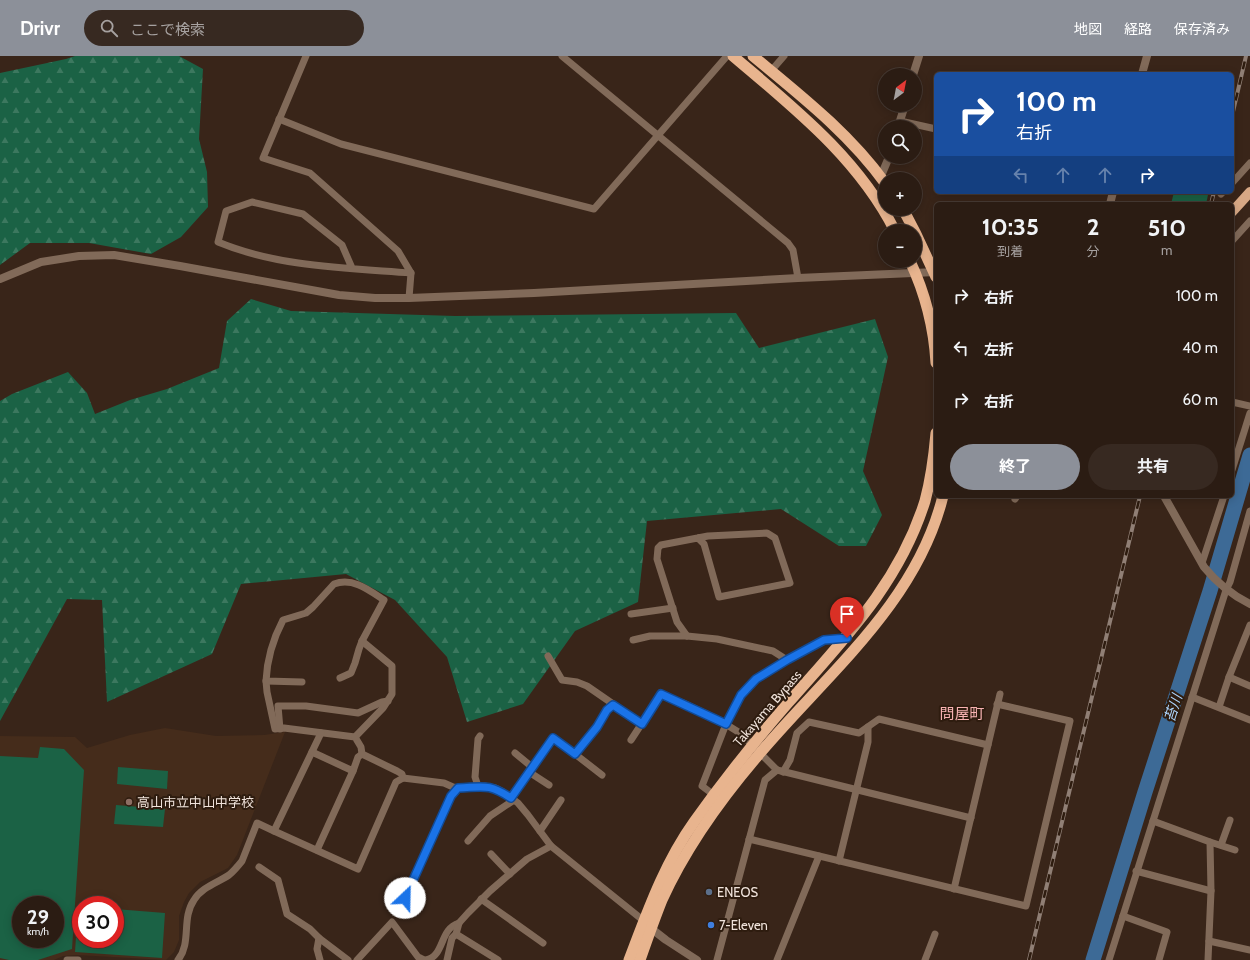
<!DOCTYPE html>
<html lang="ja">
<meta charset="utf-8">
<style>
body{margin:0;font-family:Cabin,"Noto Sans JP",sans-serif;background:#372921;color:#f1f3f6;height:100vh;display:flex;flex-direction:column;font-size:15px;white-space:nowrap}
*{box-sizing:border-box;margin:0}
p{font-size:13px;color:#a6a1a0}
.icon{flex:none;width:22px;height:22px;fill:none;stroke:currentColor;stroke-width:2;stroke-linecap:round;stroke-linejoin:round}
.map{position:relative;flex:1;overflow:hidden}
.panel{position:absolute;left:934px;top:146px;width:300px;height:296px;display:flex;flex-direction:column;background:#2b1c13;border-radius:6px;box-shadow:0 2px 10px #0003,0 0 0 1px #473a33}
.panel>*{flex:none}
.guide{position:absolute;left:934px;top:16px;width:300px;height:122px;border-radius:6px;box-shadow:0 2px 10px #0003,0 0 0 1px #473a33;background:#1a4fa0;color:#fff;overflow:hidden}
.needle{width:26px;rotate:32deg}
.fabs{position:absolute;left:878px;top:12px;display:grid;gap:8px}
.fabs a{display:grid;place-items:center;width:44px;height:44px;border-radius:50%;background:#2b1c13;box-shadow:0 2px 10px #0003,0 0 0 1px #473a33;font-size:20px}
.speed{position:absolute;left:12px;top:840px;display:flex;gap:8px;font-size:20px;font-weight:700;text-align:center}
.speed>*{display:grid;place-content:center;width:52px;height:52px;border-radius:50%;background:#2b1c13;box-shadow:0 2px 10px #0003,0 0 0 1px #473a33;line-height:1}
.speed small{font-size:10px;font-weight:400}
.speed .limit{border:6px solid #d22;background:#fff;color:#111}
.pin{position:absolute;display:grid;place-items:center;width:34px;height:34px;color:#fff;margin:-41px -17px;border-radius:50% 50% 50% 0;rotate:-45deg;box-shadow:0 0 4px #0007}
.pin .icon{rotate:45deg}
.me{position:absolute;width:44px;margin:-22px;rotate:24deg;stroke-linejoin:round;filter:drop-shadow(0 0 3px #0008)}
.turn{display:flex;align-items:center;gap:14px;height:84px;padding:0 16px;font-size:18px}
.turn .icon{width:52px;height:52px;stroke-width:2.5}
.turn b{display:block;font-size:28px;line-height:34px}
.lanes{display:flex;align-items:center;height:38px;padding:0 16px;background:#0003;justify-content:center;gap:20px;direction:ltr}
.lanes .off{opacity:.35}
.eta{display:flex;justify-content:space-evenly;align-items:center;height:68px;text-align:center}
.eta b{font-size:24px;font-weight:700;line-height:28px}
.cta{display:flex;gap:8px;margin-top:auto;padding:8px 16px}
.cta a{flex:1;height:46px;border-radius:24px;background:#8c9099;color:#fff;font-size:16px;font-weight:700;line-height:46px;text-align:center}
.cta a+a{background:#372921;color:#f1f3f6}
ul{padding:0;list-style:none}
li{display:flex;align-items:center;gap:12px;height:52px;padding:0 16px}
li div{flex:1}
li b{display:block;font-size:15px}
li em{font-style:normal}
header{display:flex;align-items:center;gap:24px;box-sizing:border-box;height:56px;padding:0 20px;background:#8c9099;color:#fff}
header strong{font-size:19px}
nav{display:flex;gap:22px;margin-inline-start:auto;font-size:14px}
.search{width:280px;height:36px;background:#372921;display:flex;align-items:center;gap:10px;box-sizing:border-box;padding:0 14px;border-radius:22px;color:#a6a1a0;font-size:15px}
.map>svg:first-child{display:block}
.built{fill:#452c1b;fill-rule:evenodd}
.green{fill:#1b6245;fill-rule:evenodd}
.forest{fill:url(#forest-firs)}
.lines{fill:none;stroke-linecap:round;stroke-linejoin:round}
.river{stroke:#3d6a96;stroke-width:15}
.minor{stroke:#816a59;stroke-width:7}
.tertiary{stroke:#816a59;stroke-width:8}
.primary{stroke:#d7a885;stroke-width:10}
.trunk{stroke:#e8b48e;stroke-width:11}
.rail-casing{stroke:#907f75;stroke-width:4}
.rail{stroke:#2e1c0f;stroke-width:2.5;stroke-dasharray:8;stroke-linecap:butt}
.route-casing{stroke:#114b97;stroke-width:10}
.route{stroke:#1a73e8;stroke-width:7}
.education-dot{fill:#8d6e63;stroke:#2e1c0f;stroke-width:1.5}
.service-dot{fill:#5c6f8a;stroke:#2e1c0f;stroke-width:1.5}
.shop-dot{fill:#3f7fe0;stroke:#2e1c0f;stroke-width:1.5}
.labels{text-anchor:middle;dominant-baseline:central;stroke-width:4;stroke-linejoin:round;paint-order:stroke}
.street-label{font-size:13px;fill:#f0e3db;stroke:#2e1c0f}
.poi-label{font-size:13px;fill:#f0e3db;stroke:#2e1c0f;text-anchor:start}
.water-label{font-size:14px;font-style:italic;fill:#add4fc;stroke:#2e1c0f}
.quarter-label{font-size:15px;fill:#f7b2b2;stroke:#2e1c0f}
</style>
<header>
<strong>Drivr</strong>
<div class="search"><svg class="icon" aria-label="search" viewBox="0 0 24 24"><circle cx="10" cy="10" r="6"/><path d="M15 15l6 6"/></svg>ここで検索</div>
<nav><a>地図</a><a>経路</a><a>保存済み</a></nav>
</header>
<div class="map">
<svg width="1250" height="904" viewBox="0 0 1250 904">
<defs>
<pattern id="forest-firs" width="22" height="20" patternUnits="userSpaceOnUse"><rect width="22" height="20" fill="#1b6245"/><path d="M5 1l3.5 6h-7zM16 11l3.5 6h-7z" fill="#3c785f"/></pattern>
</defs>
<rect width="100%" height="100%" fill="#392519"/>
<path class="built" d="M165,672L216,680L264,679L285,676L237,799L228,812L200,826L189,837L184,846L179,860V884L174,896L166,904L77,899L63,900L54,904H0V680L75,681L87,692L130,679ZM21,849H55V883H21ZM81,849H115V883H81Z"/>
<g class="green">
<polygon points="1174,136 1195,136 1208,139 1206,148 1171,148"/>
<path d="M40,691L64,693L84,714L72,893L38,904H9L0,902V700L38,702ZM21,849H55V883H21Z"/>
<polygon points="118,711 168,715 167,733 117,728"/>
<polygon points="116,749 165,753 163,771 114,768"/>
<polygon points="78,850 81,850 81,883 115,883 115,853 165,857 162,902 75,896"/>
</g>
<g class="forest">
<polygon points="75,0 179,0 203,13 199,83 207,116 208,151 181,181 151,198 89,187 30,187 0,209 0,17 66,3"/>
<polygon points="251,243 291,255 455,260 736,257 759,292 875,263 888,301 863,415 882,459 866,490 839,490 781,453 647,465 638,546 575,575 523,648 467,666 447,601 395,544 346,518 241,528 212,598 107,646 102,544 67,543 0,665 0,345 12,338 68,316 87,337 95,358 130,344 167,333 219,312 227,265"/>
</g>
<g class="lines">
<polyline class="river" points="1093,904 1145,736 1210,535 1250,399"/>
<g class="minor">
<polyline points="306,0 263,102 310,117 398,195 411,217 409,242"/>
<polyline points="562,0 788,187 793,194 798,222"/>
<polyline points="771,15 784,0"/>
<polyline points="279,63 341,88 594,153 727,0"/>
<polyline points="900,65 936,73"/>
<polyline points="1232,127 1250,107"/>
<polyline points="1221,138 1223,136"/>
<polyline points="1232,185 1250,165"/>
<path d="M352,212L342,189L303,158L252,146L226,155L218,186C278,211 346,212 411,217"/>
<polyline points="1232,346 1250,350"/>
<polyline points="1232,414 1250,357"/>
<polyline points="1015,443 1017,440"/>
<polyline points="1202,507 1224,440"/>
<polyline points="631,558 673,552"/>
<polyline points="687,580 677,566 657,503 658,492 661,489 708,480 767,477 775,482 790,527 719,541 704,488 698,482"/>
<polyline points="633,584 650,580 687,580 717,583 773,595 787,604"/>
<polyline points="548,600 562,624 577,626 587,630 642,668"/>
<polyline points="1229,621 1250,630"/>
<polyline points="266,625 267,636 275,673 284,672 355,681 361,691 362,698 397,715 402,718 403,722"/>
<path d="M302,626L266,625C267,603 273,583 283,564L306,557L313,551L334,528C353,521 369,534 384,544L362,585L359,593L355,607L351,617L340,622"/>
<polyline points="1192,641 1250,664"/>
<polyline points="1219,651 1229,621 1250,569"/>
<polyline points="280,673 278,650 306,650 358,657 382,646 388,645"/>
<polyline points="321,677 274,775 358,813 396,726 403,722 444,727 453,731 458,732 484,730 495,732 503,736 518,747 528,759 551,790 644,865"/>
<polyline points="355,681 383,652 392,638 392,610 362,585"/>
<polyline points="631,684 661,638 679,647 683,647 719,664 740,677 777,714 971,762"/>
<polyline points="312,696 353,715 358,701 362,698"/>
<polyline points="515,697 532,711"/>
<polyline points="575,698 602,719"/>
<polyline points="529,716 549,729"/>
<polyline points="783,716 790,704 797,677 809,666 859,677 879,663 988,689"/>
<polyline points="478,730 475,721 478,683 480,680"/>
<polyline points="714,739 702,730 726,668 741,639 751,628 764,618 787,604 824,584 846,582"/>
<polyline points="511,742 553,682 575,698 597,671 607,654 613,649"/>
<polyline points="1153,765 1210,786 1211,835 1208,904"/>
<polyline points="540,775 561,744"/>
<polyline points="749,783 1026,850 1070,665 997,648"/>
<polyline points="468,785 490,760 514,744"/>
<polyline points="1210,786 1235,794"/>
<polyline points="1221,789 1230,764"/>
<polyline points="317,794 353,715"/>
<polyline points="491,798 510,818"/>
<polyline points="839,805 868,686 868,671"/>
<polyline points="259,811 278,824 287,858 310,873 319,882"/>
<polyline points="1136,815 1211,835"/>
<polyline points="954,833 1000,638"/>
<polyline points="405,842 451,740 458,732"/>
<polyline points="481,843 543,887"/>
<polyline points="1123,860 1167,876 1159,904"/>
<polyline points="456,878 498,904"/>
<polyline points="1209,885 1250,894"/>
<polyline points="67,904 78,904"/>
<path d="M178,904C192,886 181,863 194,844C202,831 217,827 229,819C234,815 238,810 242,805L257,767L274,775"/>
<polyline points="320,904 317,893 319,882 348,904"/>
<polyline points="357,904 392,866 418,901 424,904"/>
<path d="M426,904C445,900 439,873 459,867"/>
<polyline points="447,904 452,882 456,878 459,867 468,857 490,835 520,809 527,803 551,790"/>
<polyline points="717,904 765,724 777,714"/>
<polyline points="777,904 819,800"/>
<polyline points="925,904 935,878"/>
<path d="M1109,904C1148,781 1187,657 1226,534L1230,526L1250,455"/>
</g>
<g class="tertiary">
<polyline points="1142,18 1147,0"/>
<polyline points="913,19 919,0"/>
<polyline points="898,71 905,49"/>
<polyline points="881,120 889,101"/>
<polyline points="1110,148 1113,136"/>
<polyline points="0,223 41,206 79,200 114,199 180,210 339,239 375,242 409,242 534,237 798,222 936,216"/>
<path d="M1164,440L1204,511C1217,527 1232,539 1250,548"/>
<polyline points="648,870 666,884 697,904"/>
</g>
<polyline class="primary" points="1232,156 1250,136"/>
<g class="trunk">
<path d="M733,0C794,52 858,102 895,175"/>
<path d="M753,0C800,39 849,77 885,127"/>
<polyline points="903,153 916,178 936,221"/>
<path d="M910,205C925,237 934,272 936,307"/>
<path d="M629,904C647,857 664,808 694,766C723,725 755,685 788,647C844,583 899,528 925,445C931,423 934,400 936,377"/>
<path d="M640,904C647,884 654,864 662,844C686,791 723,740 761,696C828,617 917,546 943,440"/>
</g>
<defs>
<g id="rail">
<polyline points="1232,60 1246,0"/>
<polyline points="1211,148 1214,136"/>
<polyline points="1029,904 1140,440"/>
</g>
</defs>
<use href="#rail" class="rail-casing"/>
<use href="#rail" class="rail"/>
</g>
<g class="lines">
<defs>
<path id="route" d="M405,842L451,740L458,732C484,731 488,727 511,742L553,682L575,698L597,671L607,654L613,649L642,668L661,638L726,668L741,639L756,623L787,604L824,584L847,582"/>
</defs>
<use href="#route" class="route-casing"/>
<use href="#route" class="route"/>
</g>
<circle class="education-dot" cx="129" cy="746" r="4"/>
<circle class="service-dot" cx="709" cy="836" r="4"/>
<circle class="shop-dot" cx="711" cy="869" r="4"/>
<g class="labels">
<g class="street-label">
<text transform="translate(767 652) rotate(-49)">Takayama Bypass</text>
</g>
<g class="poi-label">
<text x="137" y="746">高山市立中山中学校</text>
<text x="717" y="836">ENEOS</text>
<text x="719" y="869">7-Eleven</text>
</g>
<g class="water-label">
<text transform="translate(1173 652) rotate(-72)">苔川</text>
</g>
<g class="quarter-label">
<text x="962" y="658">問屋町</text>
</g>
</g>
</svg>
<div class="fabs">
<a><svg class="needle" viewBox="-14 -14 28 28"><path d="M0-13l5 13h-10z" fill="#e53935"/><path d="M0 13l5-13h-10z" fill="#a6a1a0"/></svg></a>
<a><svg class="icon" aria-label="search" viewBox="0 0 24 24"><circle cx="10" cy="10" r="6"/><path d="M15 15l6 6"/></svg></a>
<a>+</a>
<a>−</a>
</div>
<div class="speed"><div>29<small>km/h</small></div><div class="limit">30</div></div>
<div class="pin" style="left:847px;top:582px;background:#d93025"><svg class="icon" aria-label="arrive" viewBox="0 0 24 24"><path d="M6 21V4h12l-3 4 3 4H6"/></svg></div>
<svg class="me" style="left:405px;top:842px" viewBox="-20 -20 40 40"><circle r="19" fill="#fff"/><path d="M0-13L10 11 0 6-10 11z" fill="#1a73e8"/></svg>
<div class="guide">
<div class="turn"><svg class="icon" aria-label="right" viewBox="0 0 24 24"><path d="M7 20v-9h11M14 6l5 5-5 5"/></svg><div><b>100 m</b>右折</div></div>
<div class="lanes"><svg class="icon off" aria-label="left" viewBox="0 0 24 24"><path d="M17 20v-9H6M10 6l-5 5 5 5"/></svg><svg class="icon off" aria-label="ahead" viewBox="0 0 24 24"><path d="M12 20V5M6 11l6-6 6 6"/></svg><svg class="icon off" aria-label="ahead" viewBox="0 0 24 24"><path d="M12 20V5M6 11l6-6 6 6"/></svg><svg class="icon" aria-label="right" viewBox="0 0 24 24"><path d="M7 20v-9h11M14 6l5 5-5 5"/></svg></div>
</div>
<section class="panel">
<div class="eta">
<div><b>10:35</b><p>到着</p></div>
<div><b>2</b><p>分</p></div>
<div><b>510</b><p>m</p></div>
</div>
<ul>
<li><svg class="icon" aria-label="right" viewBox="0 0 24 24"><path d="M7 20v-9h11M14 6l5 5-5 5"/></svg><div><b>右折</b></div><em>100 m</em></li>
<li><svg class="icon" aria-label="left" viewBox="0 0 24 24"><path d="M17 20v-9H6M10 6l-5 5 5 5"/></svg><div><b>左折</b></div><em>40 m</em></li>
<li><svg class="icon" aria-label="right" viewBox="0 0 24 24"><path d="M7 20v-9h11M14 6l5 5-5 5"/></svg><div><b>右折</b></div><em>60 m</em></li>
</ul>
<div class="cta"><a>終了</a><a>共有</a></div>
</section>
</div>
